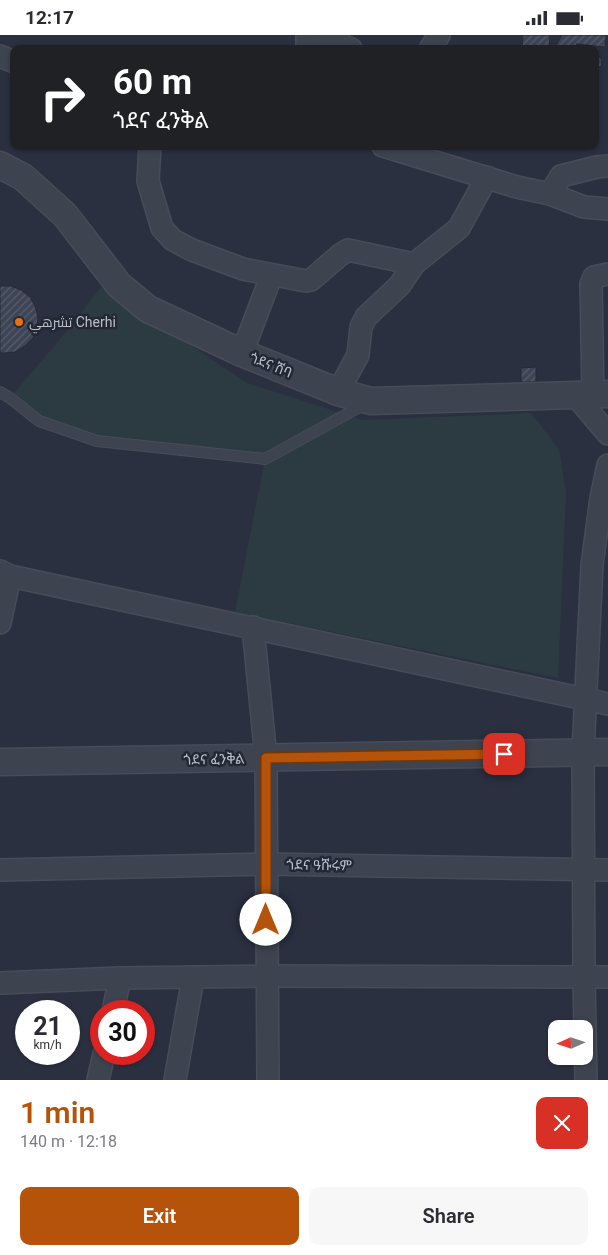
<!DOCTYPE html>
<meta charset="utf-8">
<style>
body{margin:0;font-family:Roboto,Cairo,"Noto Sans Ethiopic",sans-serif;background:#f7f7f7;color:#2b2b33;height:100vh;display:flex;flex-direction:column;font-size:19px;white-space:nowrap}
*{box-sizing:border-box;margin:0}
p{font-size:16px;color:#7c7c81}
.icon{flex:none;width:28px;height:28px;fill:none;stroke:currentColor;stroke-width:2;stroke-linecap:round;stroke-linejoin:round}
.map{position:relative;height:1045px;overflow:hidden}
.details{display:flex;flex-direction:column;background:#fff;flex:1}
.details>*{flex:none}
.guide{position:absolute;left:10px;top:10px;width:589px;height:105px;border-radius:10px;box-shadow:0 1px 4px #0004;background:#202124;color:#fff;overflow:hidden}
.needle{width:32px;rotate:267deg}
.tools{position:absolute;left:548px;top:985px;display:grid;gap:10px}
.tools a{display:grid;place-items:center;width:45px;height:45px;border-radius:10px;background:#fff;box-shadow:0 1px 4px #0004;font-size:25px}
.speed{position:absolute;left:15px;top:965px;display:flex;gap:10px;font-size:25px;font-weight:700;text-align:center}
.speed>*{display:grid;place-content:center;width:65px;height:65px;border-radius:50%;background:#fff;box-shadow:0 1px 4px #0004;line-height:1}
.speed small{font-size:12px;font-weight:400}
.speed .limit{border:8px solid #d22;background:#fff;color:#111}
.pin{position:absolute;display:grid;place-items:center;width:42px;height:42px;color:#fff;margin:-21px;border-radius:10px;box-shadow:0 2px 8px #0006}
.me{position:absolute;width:55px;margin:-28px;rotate:0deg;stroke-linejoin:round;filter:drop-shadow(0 0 4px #0008)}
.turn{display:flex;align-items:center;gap:18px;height:105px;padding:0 20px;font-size:22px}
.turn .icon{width:65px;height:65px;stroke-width:2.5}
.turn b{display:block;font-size:35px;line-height:42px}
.round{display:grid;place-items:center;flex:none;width:52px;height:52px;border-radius:10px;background:#f7f7f7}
.head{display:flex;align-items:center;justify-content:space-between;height:85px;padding:0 20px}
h1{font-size:30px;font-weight:600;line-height:38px;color:#b45309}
.primary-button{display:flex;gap:10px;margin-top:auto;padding:10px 20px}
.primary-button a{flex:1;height:58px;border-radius:10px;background:#b45309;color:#fff;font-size:20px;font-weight:600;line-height:58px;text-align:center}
.primary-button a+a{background:#f7f7f7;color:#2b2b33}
.status{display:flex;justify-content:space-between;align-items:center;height:35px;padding:0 25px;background:#fff;direction:ltr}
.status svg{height:14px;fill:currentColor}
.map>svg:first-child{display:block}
.green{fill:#2c3b41}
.building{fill:url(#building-hatch);stroke:#252a37}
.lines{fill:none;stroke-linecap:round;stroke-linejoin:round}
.service-casing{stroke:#484c59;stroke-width:12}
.minor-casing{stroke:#484c59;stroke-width:24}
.tertiary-casing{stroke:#484c59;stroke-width:29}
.service{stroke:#3e4350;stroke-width:10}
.minor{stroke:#3e4350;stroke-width:21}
.tertiary{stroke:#3e4350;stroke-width:26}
.route-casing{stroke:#753606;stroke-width:12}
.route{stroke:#b45309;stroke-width:9}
.food-dot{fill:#e8710a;stroke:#232835;stroke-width:2}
.labels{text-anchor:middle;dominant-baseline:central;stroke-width:5;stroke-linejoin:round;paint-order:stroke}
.poi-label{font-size:14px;fill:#bbbfca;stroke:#232835;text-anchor:start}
.street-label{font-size:14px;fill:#bbbfca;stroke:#232835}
</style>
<div class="status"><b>12:17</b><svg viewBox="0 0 49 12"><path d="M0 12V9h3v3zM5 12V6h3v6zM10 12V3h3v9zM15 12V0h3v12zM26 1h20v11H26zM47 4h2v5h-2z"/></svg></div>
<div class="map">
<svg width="608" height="1045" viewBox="0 0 608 1045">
<defs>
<pattern id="building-hatch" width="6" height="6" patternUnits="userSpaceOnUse" patternTransform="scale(1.25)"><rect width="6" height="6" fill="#3d4455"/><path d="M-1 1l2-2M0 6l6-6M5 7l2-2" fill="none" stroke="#575d6c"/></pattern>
</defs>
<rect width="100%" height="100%" fill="#2a3040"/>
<polygon class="green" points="102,251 247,348 363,385 531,378 559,414 566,458 558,643 235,577 265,424 97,406 39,386 10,363 62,302"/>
<g class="building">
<polygon points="523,0 550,0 549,14 522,14"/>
<polygon points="562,0 606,0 605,12 576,9 584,14 554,14"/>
<polygon points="595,20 602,24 601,32 595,31"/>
<polygon points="0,251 11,251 21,255 30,262 35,271 38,282 37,293 33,303 25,311 15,317 4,318 0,318"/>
<polygon points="536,332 536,347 521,347 521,333"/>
</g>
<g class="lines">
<defs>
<polyline id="service" points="0,357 10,363 39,386 97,406 265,424 365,369"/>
<g id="minor">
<polyline points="323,0 351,14"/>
<polyline points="307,14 307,0"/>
<polyline points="430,14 439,0"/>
<polyline points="0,21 14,27"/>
<polyline points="150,111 148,146 162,193 173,205 192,215 243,234 306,246 311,245 340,220 348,215 414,229"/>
<polyline points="383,111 517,152 550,159 584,172 608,174"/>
<polyline points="550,159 561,141 597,132 608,131"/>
<polyline points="242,318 269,247 274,241"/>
<polyline points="338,357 358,320 361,292 366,282 400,250 414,229 459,193 487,142"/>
<polyline points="575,360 608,399"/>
<polyline points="593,360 591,249 594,242 608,239"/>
<polyline points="0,536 10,541 608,669"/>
<polyline points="0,588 10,541"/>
<polyline points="253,592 266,723 268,1045"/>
<polyline points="0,835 266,829 608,835"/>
<polyline points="0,948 120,943 267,941 608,942"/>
<polyline points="113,976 120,943"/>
<polyline points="98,1045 104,1019"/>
<polyline points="175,1045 193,943"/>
<polyline points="586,1045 584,943 583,718 592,530 601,463 608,430"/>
</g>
<g id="tertiary">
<polyline points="0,130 23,142 65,180 119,250 148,274 242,318 316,348 338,357 371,366 608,359"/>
<polyline points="0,727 608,717"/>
</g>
</defs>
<use href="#service" class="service-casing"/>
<use href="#minor" class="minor-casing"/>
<use href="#tertiary" class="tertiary-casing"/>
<use href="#service" class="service"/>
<use href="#minor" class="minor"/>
<use href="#tertiary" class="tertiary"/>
</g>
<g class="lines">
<defs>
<polyline id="route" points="266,885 266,723 504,719"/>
</defs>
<use href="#route" class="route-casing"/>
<use href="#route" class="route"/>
</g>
<circle class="food-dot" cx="19" cy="287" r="5"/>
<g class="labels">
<g class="poi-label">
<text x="29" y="287">تشرهي Cherhi</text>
</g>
<g class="street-label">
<text transform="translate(271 330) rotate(22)">ጎደና ሸባ</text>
<text transform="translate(214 724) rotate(-1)">ጎደና ፈንቅል</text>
<text transform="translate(319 830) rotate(1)">ጎደና ዓሹሩም</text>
</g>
</g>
</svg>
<div class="tools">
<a><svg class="needle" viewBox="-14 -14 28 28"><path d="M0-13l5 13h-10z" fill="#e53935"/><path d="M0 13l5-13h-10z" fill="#7c7c81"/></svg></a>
</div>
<div class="speed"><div>21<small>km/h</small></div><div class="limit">30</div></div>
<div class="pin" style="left:504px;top:719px;background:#d93025"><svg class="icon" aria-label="arrive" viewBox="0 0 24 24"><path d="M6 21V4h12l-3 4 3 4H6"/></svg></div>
<svg class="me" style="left:266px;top:885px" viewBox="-20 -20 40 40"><circle r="19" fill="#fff"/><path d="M0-13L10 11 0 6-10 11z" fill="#b45309"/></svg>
<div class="guide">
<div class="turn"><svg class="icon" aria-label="right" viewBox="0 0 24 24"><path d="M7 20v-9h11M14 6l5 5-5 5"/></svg><div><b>60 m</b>ጎደና ፈንቅል</div></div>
</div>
</div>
<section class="details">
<div class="head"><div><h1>1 min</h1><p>140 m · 12:18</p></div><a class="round" style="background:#d93025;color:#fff"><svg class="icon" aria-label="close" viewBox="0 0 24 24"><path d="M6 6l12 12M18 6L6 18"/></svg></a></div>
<div class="primary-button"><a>Exit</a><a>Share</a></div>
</section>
